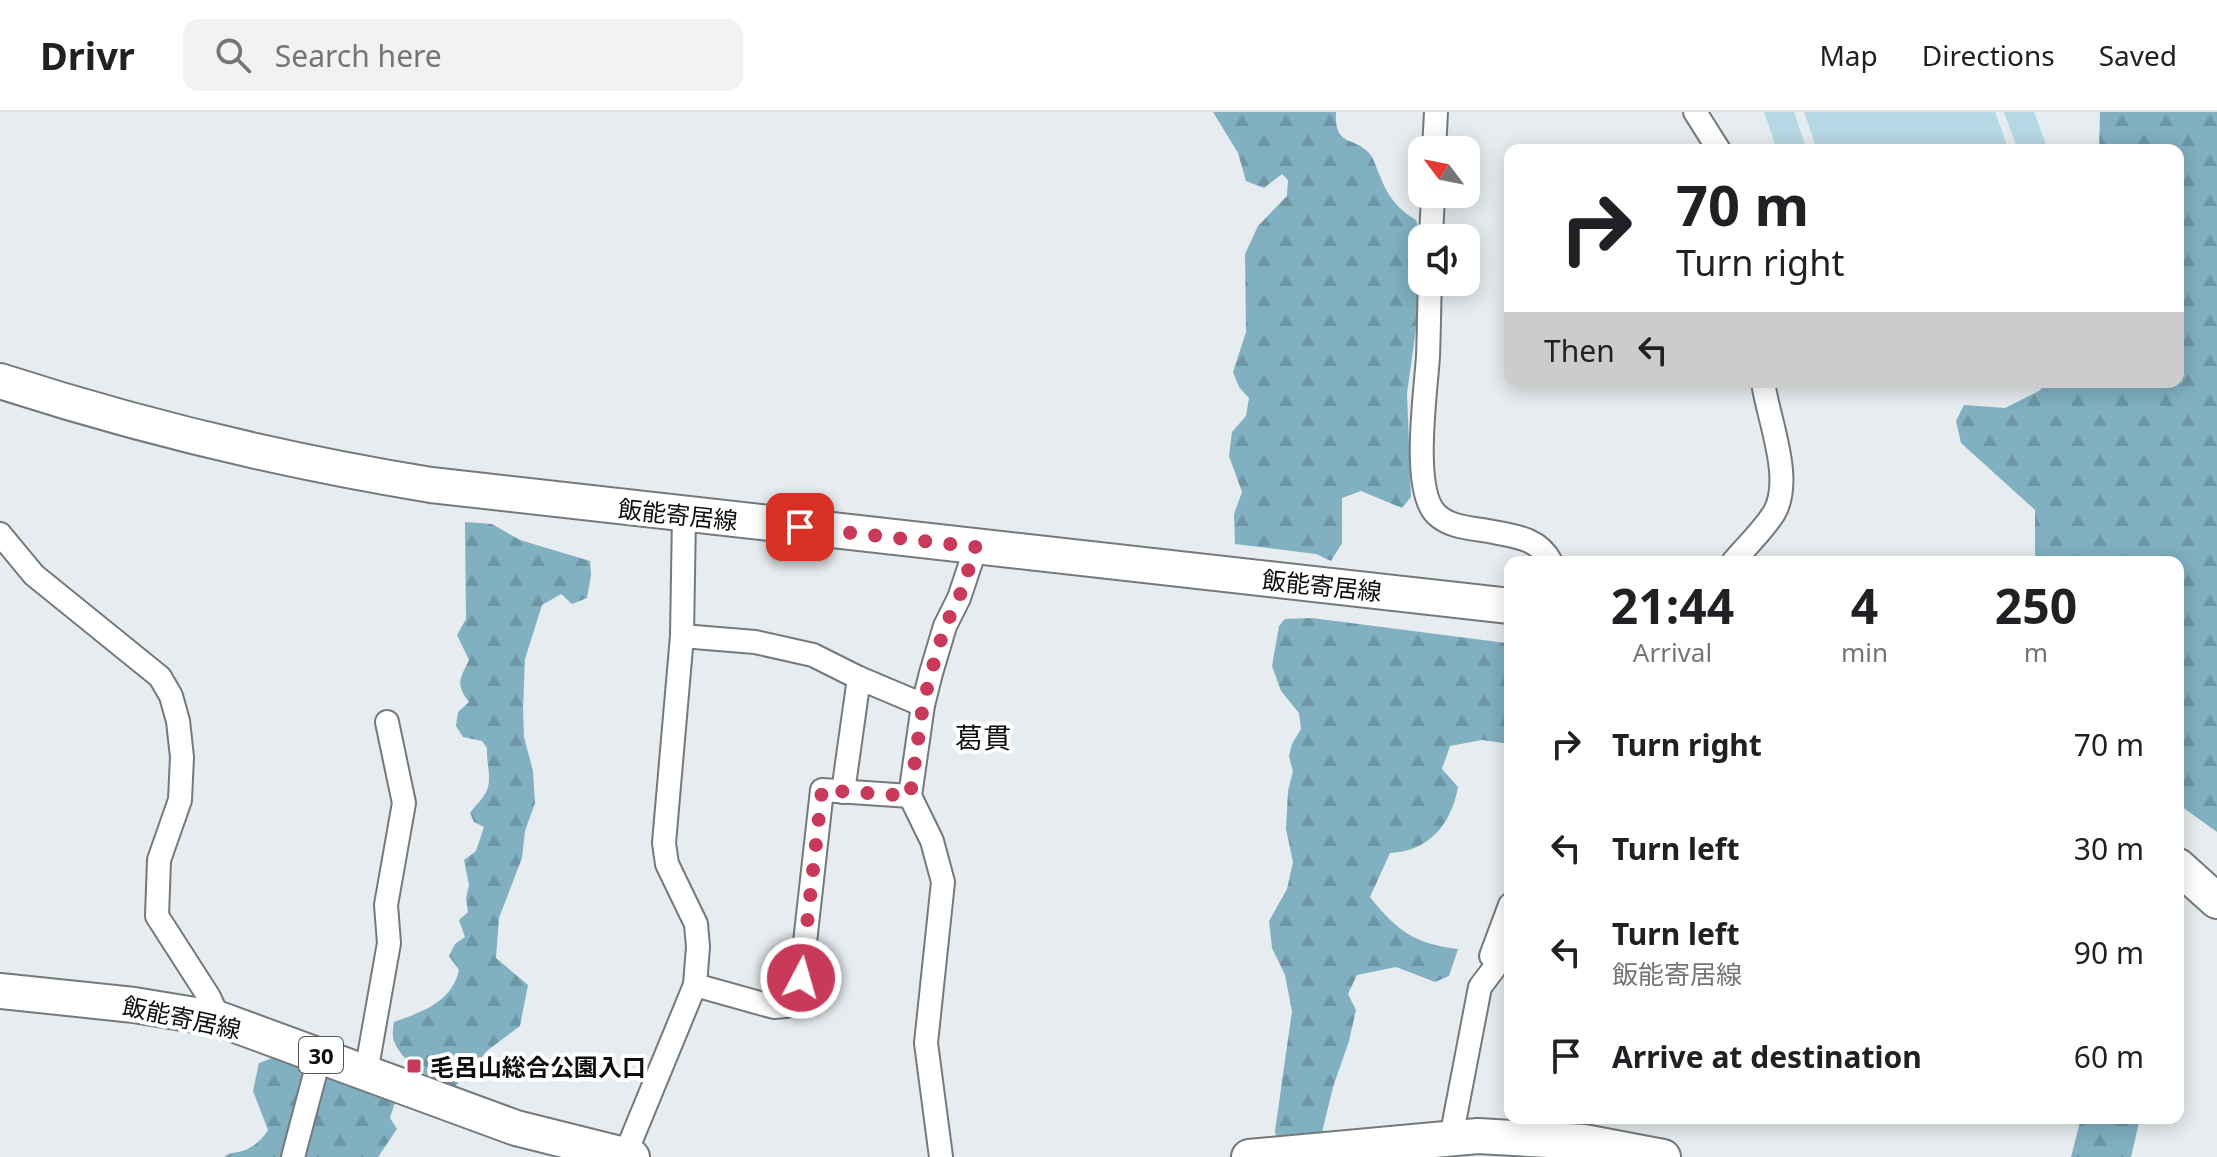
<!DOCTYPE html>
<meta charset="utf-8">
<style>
body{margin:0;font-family:"Noto Sans","Noto Sans JP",sans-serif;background:#f2f2f2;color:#202124;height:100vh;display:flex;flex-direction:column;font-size:30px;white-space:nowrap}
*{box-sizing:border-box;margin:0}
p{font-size:26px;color:#757577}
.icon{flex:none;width:44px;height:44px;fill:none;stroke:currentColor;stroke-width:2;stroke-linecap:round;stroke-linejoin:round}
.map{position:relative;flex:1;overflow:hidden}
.sheet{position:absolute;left:1504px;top:444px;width:680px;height:568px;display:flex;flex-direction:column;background:#fff;border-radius:16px;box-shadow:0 4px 20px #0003}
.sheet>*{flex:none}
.banner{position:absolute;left:1504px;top:32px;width:680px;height:244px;border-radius:16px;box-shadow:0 4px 20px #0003;background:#fff;color:#202124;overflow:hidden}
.needle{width:52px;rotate:302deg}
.buttons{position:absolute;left:1408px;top:24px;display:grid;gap:16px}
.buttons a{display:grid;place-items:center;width:72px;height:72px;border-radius:16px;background:#fff;box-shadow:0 4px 20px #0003;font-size:40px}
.pin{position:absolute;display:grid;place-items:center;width:68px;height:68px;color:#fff;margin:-34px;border-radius:16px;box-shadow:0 4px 12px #0006}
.me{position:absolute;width:88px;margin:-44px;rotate:6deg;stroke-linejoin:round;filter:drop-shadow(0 0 6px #0008)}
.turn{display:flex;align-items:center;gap:28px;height:168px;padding:0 40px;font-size:36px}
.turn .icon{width:104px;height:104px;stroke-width:2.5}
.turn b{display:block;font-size:56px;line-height:68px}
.then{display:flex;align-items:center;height:76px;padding:0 40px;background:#0003;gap:16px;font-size:30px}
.eta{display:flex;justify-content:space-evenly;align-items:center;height:136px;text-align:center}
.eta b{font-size:48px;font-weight:700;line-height:56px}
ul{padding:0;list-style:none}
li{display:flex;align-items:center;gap:24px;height:104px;padding:0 40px}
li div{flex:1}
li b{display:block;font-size:30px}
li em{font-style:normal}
header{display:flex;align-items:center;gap:48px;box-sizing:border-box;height:112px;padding:0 40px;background:#fff;border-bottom:2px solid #e0e0e0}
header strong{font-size:38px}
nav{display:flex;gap:44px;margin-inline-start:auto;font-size:28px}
.search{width:560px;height:72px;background:#f2f2f2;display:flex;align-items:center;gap:20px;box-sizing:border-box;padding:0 28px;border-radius:16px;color:#757577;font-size:30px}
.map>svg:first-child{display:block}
.forest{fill:url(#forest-firs)}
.garden{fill:#b6d8e4}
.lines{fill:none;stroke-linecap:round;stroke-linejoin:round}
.street-casing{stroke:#747a7c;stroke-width:26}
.primary-casing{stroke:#747a7c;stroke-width:38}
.street{stroke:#fff;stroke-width:22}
.primary{stroke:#fff;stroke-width:34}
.route{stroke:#c9395a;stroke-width:14;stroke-dasharray:0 25.2}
.poi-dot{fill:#c9395a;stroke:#fff;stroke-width:3}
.labels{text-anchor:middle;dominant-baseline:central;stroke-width:8;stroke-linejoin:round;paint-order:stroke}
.shield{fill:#fff;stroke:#545656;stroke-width:2}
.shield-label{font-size:22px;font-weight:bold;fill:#0b0d0e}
.street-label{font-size:24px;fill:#0b0d0e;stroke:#fff}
.poi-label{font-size:24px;font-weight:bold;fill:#0b0d0e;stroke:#fff;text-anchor:start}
.quarter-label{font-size:28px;fill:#0b0d0e;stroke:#fff}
</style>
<header>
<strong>Drivr</strong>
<div class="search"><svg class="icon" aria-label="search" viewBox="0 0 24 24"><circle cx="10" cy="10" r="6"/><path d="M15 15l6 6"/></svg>Search here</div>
<nav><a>Map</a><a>Directions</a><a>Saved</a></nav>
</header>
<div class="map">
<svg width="2217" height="1045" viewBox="0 0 2217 1045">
<defs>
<pattern id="forest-firs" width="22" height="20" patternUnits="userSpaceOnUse" patternTransform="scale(2)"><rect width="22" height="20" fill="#81b0c1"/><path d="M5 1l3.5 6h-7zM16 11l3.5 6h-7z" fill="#6e96a5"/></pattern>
</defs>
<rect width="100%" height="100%" fill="#e6ecef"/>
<g class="forest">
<path d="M1213,0H1336C1334,35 1353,24 1369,41C1374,46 1377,58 1380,64C1387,83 1398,98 1416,108L1421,124L1416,153L1419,185L1415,225L1407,281L1411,385L1402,396L1361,379L1342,386V431L1331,449L1316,442L1235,432L1234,402L1242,380L1229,344L1232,320L1246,304L1249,286L1239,275L1233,260L1246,220L1245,142L1258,114L1287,84L1288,68L1282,62L1264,76L1246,69L1238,41Z"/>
<polygon points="2100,0 2217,0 2217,720 2178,692 2178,450 2035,450 2035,398 1961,331 1956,309 1964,293 2005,296 2039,279 2048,270 2178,270 2178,38 2099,37"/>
<path d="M465,410L492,412L520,428L590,449L591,463L587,486L572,492L561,482L542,493L525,547L523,597L524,625L533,659L535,691L525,719L522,746L499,806L496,846L528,873L520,914L488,938L452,978C433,967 402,951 394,929C392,924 393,916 394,910C422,900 452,890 459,858L449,844L455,832L465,825L459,808L468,800L466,786L469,773L464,748L476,739L484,715L474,710L470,701C475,694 484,686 487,678C492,666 486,650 487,636L482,629L463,625L456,614L458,600L469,590C455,572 460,567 469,548L457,523L466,507Z"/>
<path d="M1312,506L1506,531L1510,535V632L1482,628L1450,634L1442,657L1458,675C1451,713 1429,739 1390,741L1370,785C1397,819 1415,832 1458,837L1449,864L1435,870L1396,855L1357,863L1348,882L1356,898L1349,929L1333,975L1316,1045H1280L1275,1019L1292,899L1285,863L1272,836L1269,809L1287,777L1293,750L1286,717L1288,679L1293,659L1289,644L1292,632L1301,617L1299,601L1281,579L1272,554L1279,514L1285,507Z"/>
<path d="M278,944L396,987L390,1006L397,1017L378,1045H224C231,1039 234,1042 242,1039C254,1036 262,1027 268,1018L253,979L259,951Z"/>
<polygon points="2081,1006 2140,1006 2131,1045 2071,1045"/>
</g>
<g class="garden">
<polygon points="1764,0 1794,0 1807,38 1777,38"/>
<polygon points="1804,0 1995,0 2009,38 1817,38"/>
<polygon points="2004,0 2034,0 2048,38 2018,38"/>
</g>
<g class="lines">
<defs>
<g id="street">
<polyline points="1695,0 1719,38"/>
<polyline points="1434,38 1436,0"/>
<polyline points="1431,126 1433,82"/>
<path d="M1430,170C1429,195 1429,220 1428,244C1426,279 1411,377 1436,402C1449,415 1470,416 1488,419C1513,424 1538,425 1551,450"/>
<polyline points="0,422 34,463 160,565 171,584 178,609 182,645 180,688 159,748 157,804 209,885 219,907"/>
<path d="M1733,450C1746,434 1763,419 1774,401C1794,367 1768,307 1763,270"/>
<polyline points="682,524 755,530 813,543 859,566 923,593"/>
<polyline points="843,680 859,566"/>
<polyline points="1491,844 1510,793"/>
<polyline points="695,873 774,895 786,894 801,866 822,678 910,684"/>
<polyline points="366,961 389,831 386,793 404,691 387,610"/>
<polyline points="1451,1026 1480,875 1505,842 1510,830"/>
<polyline points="625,1043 695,873 698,835 696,812 667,752 664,731 682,524 684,403"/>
<polyline points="293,1045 320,943"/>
<polyline points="941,1045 926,931 943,770 932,729 910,684 923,593 931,561 945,514 959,486 976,435"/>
</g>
<g id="primary">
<path d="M0,269C142,315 284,349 431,373L1510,494"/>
<polyline points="2178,754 2217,789"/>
<polyline points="0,879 134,893 219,907 516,1016 632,1045"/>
<polyline points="1249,1045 1478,1024 1584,1030 1663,1045"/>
</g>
</defs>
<use href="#street" class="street-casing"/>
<use href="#primary" class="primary-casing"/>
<use href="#street" class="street"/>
<use href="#primary" class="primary"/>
</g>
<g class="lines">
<polyline class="route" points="800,415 976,435 959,486 945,514 931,561 923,593 910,684 822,678 801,866"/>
</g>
<rect class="poi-dot" x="406" y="946" width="16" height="16" rx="4"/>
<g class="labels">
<rect class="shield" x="299" y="925" width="44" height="36" rx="6"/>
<g class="shield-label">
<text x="321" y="943">30</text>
</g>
<g class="street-label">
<text transform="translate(678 402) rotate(6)">飯能寄居線</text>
<text transform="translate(1322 473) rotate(6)">飯能寄居線</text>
<text transform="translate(182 905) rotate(12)">飯能寄居線</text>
</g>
<g class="poi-label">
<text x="430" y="954">毛呂山総合公園入口</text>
</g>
<g class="quarter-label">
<text x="983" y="625">葛貫</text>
</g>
</g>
</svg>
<div class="buttons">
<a><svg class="needle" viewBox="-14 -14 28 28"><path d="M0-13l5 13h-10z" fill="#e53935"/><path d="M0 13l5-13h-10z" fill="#757577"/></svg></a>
<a><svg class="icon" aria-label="sound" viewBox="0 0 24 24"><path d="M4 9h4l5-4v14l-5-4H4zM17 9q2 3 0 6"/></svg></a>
</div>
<div class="pin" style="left:800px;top:415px;background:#d93025"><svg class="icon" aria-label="arrive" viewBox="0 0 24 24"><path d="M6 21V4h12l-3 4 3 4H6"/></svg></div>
<svg class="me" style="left:801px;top:866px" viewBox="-20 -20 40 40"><circle r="17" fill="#c9395a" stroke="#fff" stroke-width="3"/><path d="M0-11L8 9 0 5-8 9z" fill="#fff"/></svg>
<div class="banner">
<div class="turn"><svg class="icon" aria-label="right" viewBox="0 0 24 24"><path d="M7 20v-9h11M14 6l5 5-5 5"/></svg><div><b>70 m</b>Turn right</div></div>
<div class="then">Then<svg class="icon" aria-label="left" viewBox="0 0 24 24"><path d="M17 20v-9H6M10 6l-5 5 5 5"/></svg></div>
</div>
<section class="sheet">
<div class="eta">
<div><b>21:44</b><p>Arrival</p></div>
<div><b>4</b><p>min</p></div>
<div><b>250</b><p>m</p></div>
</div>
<ul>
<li><svg class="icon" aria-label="right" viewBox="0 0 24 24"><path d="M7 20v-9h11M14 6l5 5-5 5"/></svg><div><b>Turn right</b></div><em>70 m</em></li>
<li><svg class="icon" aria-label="left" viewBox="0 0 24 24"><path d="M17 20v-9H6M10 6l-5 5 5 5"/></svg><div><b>Turn left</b></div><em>30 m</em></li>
<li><svg class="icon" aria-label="left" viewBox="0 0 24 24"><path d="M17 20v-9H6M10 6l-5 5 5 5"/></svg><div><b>Turn left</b><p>飯能寄居線</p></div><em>90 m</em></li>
<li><svg class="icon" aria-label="arrive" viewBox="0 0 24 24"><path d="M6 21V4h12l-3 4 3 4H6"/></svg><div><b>Arrive at destination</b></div><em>60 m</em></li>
</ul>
</section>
</div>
